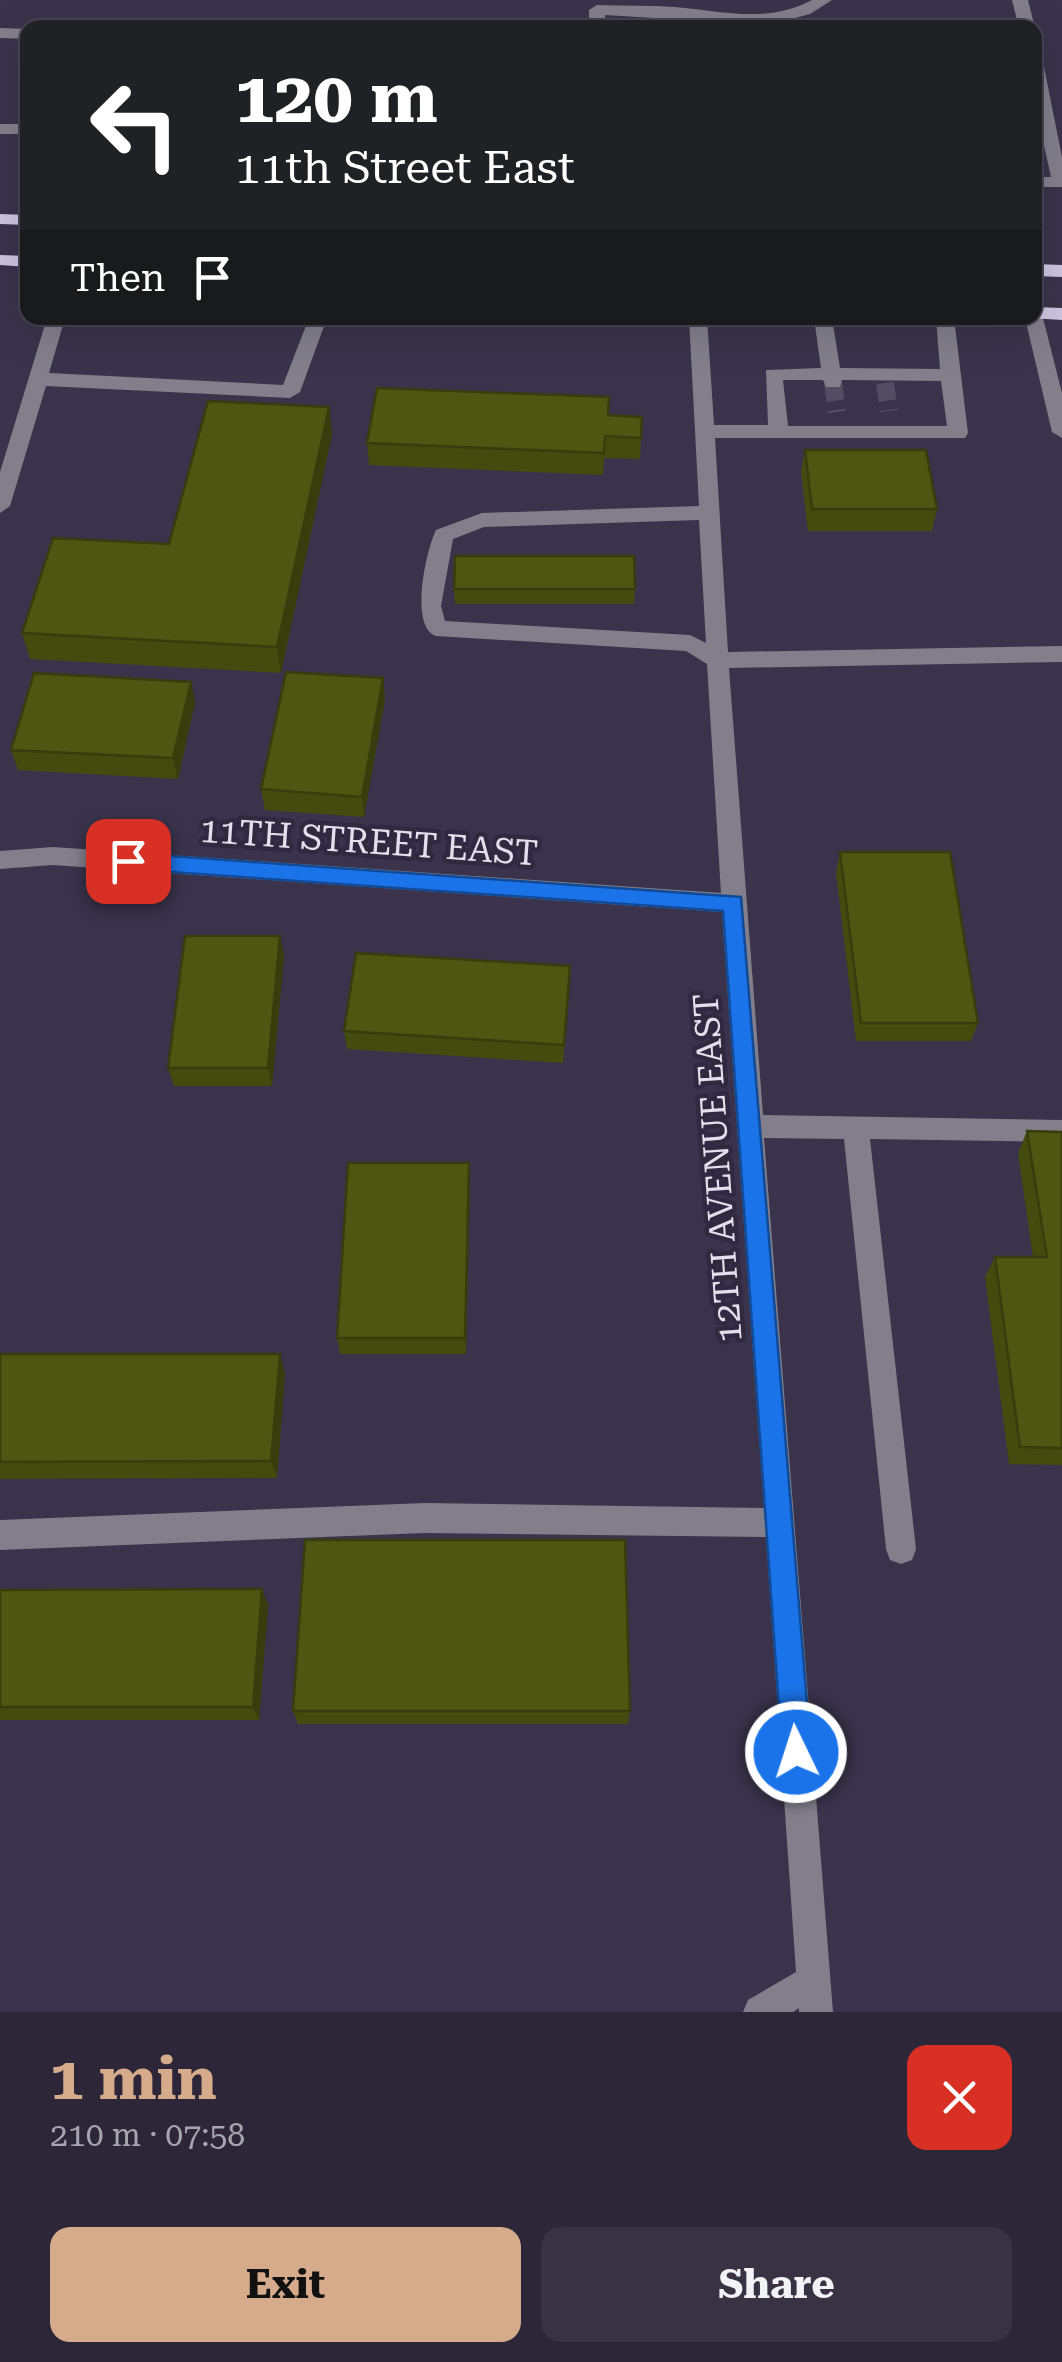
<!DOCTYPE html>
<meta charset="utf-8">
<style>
body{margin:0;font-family:"Roboto Serif",serif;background:#383243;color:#f1f3f6;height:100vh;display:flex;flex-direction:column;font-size:38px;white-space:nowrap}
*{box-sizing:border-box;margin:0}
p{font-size:32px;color:#a6a5ae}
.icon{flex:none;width:55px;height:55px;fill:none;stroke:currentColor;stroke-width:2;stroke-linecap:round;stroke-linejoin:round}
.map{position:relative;height:2012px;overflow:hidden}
.panel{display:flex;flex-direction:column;background:#2c2638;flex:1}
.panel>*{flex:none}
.banner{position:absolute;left:20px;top:20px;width:1022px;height:305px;border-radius:20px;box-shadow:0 10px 40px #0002,0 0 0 2px #484353;background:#202124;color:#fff;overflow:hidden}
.pin{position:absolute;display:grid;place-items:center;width:85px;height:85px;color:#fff;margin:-42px;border-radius:20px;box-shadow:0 5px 15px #0006}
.me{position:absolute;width:110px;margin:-55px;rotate:356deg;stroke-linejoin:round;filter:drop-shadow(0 0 8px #0008)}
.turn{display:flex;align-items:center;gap:35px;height:210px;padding:0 50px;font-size:45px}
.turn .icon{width:130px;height:130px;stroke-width:2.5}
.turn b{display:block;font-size:70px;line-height:85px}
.then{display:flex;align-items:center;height:95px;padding:0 50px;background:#0003;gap:20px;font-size:38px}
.round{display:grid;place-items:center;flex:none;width:105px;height:105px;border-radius:20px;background:#383243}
.overview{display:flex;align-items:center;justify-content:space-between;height:170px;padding:0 50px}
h1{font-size:60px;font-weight:700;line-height:75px;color:#d6ab8b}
.cta{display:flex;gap:20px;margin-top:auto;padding:20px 50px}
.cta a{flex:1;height:115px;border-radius:20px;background:#d6ab8b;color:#111;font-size:40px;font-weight:700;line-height:115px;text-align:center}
.cta a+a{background:#383243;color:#f1f3f6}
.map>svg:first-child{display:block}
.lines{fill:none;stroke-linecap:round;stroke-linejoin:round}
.minor-tunnel{stroke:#534d63;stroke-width:18;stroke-dasharray:18 9;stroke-linecap:butt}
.minor{fill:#827f8b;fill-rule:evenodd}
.major{fill:#ccc5df;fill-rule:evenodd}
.wall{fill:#434b0f}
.shaded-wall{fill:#373d0d}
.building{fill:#4e5712;stroke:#373d0d;stroke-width:2.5}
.route{fill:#1a73e8;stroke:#114b97;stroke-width:2.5}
.labels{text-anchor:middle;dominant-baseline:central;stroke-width:9;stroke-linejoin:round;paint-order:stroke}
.street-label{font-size:35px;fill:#e3dfee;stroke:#302940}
</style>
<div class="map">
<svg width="1062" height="2012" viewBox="0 0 1062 2012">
<rect width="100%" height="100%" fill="#3a334b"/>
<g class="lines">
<g class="minor-tunnel">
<polyline points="833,383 837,412"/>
<polyline points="885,383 889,411"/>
</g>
<g class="minor">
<path d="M812,0H832L810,14L769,25L605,15V28H589V10L597,5C623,6 649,5 675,7C723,11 767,24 812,0Z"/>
<polygon points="1012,0 1028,0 1035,28 1019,28"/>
<polygon points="0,28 28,29 28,39 0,38"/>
<polygon points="1035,57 1043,62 1062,157 1062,187 1035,187 1035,177 1051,177 1035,105"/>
<rect x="0" y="124" width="28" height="10"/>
<polygon points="1035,312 1043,318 1062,393 1062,438 1052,432 1025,318 1035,318"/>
<polygon points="47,318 65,318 49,373 283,385 309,318 327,318 300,392 290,398 46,386 10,506 0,513 0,472"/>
<path d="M689,318H707L714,425H768L766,370L821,368L814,318H832L840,368L940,369L936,318H954L968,433L965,438H715L728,652L1062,646V662L729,668L763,1115L1062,1120V1142L870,1139L916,1549L912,1560L901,1564L890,1560L886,1549L844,1139L764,1138L833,2012H799V2008L793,2012H743L748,2000L796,1972L766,1537L425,1533L0,1550V1520L425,1503L764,1508L722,912L53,865L0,869V851L53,847L721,893L707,664L686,651L436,636C409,627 426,550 436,530L482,513L699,506ZM783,380H823L826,387H840L842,380L941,381L947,426H788ZM699,520L706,643L690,635L445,621L441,606L453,539L484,527Z"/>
</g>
<g class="major">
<polygon points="0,214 28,215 28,225 0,224"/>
<polygon points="0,255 28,256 28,267 0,265"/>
<polygon points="1035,264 1062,265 1062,277 1035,276"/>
<polygon points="1035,307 1062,308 1062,320 1030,318 1035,318"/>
</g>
</g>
<g class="wall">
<polygon points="329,407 332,434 281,673 30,659 22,633 169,544"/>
<polygon points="608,415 642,417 640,459 604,458 603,475 369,465 367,443"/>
<polygon points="805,450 937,509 932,531 808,531 801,472"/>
<polygon points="454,589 635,589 634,604 455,604"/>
<polygon points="383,678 385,699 364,817 265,810 261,789"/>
<polygon points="195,702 178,779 18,770 11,750"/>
<polygon points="840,852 978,1023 971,1041 856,1041 836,873"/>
<polygon points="284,956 272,1086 174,1086 168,1068"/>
<polygon points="570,985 563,1063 347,1049 344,1031"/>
<polygon points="1027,1131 1062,1132 1062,1465 1009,1464 985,1277 995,1257 1033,1257 1018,1153"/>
<polygon points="470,1181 466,1354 340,1354 337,1338"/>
<polygon points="0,1354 285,1373 277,1478 0,1479"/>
<polygon points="0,1590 268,1604 259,1720 0,1720"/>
<polygon points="293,1711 630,1711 628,1724 298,1724"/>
</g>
<g class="shaded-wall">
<polygon points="329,407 332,434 281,673 277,647"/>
<polygon points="383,678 385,699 364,817 362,797"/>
<polygon points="191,682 195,702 178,779 173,758"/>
<polygon points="280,936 284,956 272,1086 268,1068"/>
<polygon points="469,1163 470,1181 466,1354 465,1338"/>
<polygon points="280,1354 285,1373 277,1478 271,1461"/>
<polygon points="262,1589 268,1604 259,1720 253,1707"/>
</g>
<g class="building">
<polygon points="377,388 609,397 608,415 642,417 641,438 605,436 604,453 367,443"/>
<polygon points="208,401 329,407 277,647 22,633 53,538 169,544"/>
<polygon points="805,450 926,450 937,509 812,509"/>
<polygon points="455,556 634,556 635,589 454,589"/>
<polygon points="286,672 383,678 362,797 261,789"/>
<polygon points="34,673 191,682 173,758 11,750"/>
<polygon points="840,852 950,852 978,1023 861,1023"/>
<polygon points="185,936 280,936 268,1068 168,1068"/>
<polygon points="356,953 570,966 564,1045 344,1031"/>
<polygon points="1027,1131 1062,1132 1062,1448 1020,1447 995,1257 1047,1257"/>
<polygon points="348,1163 469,1163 465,1338 337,1338"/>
<polygon points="0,1354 280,1354 271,1461 0,1462"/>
<polygon points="305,1540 625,1540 630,1711 293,1711"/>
<polygon points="262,1589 253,1707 0,1707 0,1590"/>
</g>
<polygon class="route" points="128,853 741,897 811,1752 806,1762 796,1766 786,1762 782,1752 723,911 128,869 117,861"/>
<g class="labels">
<g class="street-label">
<text transform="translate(369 842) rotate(4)">11TH STREET EAST</text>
<text transform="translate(718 1168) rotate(-94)">12TH AVENUE EAST</text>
</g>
</g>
</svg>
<div class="pin" style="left:128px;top:861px;background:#d93025"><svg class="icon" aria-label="arrive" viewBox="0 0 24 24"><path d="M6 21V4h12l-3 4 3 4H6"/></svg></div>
<svg class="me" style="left:796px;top:1752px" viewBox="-20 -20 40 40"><circle r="17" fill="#1a73e8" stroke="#fff" stroke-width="3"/><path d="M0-11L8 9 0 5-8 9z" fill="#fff"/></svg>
<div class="banner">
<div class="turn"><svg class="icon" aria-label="left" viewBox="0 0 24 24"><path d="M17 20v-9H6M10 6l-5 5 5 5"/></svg><div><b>120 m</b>11th Street East</div></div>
<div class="then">Then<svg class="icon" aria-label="arrive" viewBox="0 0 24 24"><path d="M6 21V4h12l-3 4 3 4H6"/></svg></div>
</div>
</div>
<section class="panel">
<div class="overview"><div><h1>1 min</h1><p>210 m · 07:58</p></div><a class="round" style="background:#d93025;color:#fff"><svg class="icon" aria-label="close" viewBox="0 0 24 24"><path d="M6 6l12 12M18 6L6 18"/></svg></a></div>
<div class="cta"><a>Exit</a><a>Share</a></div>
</section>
